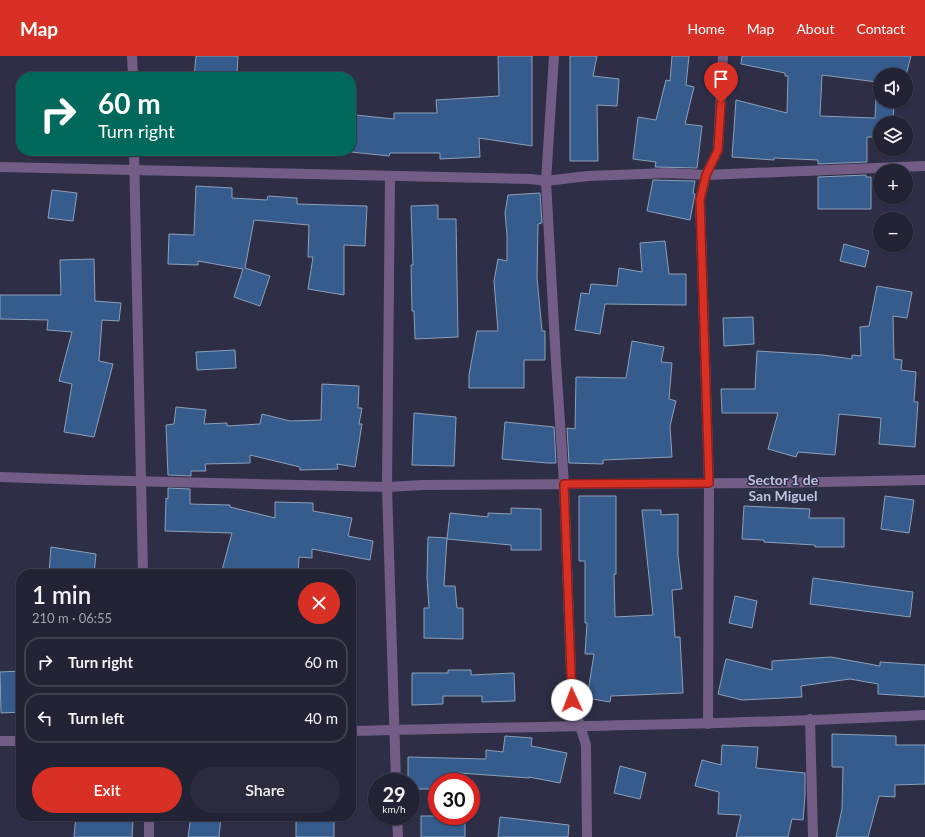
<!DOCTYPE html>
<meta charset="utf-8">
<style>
body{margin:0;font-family:Lato,sans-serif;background:#2a2b3d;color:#f1f3f6;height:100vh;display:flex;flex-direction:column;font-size:15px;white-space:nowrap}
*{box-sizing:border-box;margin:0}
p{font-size:13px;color:#a2a4ad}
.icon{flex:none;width:22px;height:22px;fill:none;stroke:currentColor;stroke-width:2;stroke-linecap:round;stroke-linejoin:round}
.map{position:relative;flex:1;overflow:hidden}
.details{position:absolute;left:16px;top:513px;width:340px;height:252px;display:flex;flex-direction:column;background:#222335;border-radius:16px;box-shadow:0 1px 3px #0004,0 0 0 1px #3f4050}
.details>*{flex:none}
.guide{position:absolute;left:16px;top:16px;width:340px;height:84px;border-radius:16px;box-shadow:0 1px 3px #0004,0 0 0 1px #3f4050;background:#00695c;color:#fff;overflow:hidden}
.tools{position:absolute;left:873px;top:12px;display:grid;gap:8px}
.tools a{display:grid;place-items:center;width:40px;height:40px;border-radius:50%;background:#222335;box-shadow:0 1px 3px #0004,0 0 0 1px #3f4050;font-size:20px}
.speed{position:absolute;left:368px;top:717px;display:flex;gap:8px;font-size:20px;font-weight:700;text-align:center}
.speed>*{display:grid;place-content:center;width:52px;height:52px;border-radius:50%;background:#222335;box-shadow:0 1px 3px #0004,0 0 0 1px #3f4050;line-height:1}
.speed small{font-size:10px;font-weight:400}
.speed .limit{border:6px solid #d22;background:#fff;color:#111}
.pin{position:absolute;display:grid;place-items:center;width:34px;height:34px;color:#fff;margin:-41px -17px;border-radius:50% 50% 50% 0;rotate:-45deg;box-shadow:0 0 4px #0007}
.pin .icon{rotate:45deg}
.me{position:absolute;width:44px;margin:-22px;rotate:358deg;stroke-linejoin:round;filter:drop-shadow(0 0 3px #0008)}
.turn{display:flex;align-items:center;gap:14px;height:84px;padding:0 16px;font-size:18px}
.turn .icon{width:52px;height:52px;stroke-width:2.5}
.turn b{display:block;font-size:28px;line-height:34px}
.round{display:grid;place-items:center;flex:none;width:42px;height:42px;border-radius:21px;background:#2a2b3d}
.overview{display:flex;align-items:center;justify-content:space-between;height:68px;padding:0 16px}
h1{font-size:24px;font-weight:600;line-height:30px}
.action{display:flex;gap:8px;margin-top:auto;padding:8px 16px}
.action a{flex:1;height:46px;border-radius:24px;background:#d93025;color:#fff;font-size:16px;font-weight:600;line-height:46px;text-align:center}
.action a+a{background:#2a2b3d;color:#f1f3f6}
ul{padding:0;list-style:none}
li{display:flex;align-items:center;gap:12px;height:50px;margin:0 8px 6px;padding:0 8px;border:2px solid #3f4050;border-radius:16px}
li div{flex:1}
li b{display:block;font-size:15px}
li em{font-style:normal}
header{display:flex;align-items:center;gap:24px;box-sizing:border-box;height:56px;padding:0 20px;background:#d93025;color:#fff}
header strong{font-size:19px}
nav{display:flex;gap:22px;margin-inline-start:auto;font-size:14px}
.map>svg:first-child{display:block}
.building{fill:#355c8d;stroke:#8c9fb8;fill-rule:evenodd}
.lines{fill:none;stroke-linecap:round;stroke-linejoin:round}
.minor{stroke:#735d86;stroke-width:10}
.route-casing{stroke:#8d1f18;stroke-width:10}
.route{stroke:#d93025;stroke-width:7}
.labels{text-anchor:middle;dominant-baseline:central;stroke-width:3;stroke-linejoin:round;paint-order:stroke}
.neighbourhood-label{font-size:14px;font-weight:bold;fill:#c0c2e0;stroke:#2e2f47}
</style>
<header>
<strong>Map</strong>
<nav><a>Home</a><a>Map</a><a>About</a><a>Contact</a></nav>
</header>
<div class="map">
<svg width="925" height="781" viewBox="0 0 925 781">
<rect width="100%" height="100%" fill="#2e2f47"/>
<g class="building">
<polygon points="196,0 238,0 237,21 194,21"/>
<polygon points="498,0 532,0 532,90 479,82 480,101 440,103 440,97 390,97 389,100 351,96 355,59 394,63 394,57 437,57 436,44 499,40"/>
<polygon points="570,0 597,0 593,20 619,23 617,50 597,49 598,105 570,105"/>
<polygon points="672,0 689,0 686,29 694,31 685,68 702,70 697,112 655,111 656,106 633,103 638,61 656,64 666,24 670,25"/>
<path d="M742,0H911L906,19H880V45H894L893,67H880V81H867V106L818,108V104L774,102V104L732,101L736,44L787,57L788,20H785V17L741,8ZM822,19L877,26L875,62L820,60Z"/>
<polygon points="866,119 866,121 871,121 871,153 818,153 818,121"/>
<polygon points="653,124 695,125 693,137 695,138 690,164 647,155"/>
<polygon points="196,130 232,132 232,142 267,144 268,140 297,142 297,148 367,150 365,190 344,189 344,239 308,233 313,201 308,201 309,169 254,164 245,212 270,220 260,250 234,241 243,213 198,205 198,209 168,208 169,178 194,179"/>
<polygon points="52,134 77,137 73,165 48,162"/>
<polygon points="540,137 542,167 538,168 537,222 542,275 545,275 545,304 524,304 524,332 469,332 469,319 477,275 498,275 494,225 498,203 507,205 507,179 505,157 508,139"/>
<polygon points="438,149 438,163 456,163 458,281 415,283 414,255 412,255 411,209 413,209 411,150"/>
<polygon points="665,185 669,218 686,218 686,249 605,248 600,278 575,274 581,237 589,238 591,228 617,230 619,212 642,216 640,187"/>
<polygon points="844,188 869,195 865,211 840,205"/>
<polygon points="94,203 95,245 121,247 119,265 102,264 99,305 113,308 94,381 64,376 72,328 59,325 72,276 47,274 48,264 0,263 0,239 61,239 60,204"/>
<polygon points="877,230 912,236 907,262 893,260 894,303 902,304 901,314 916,316 914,346 918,346 915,391 879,388 881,362 839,358 835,399 798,396 796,401 768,393 778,357 722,357 721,333 755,333 757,295 823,299 852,303 852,299 861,300 860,271 869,270"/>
<polygon points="753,261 754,288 724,290 723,262"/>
<polygon points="632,285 664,291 661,306 672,307 669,343 676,345 670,370 672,401 603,404 603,408 569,407 567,372 575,373 576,321 626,322"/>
<polygon points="235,294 236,312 197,314 196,296"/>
<polygon points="322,328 359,330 358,352 362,352 359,368 362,368 355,411 337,408 338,413 300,414 300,411 250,399 250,407 205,408 206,415 191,415 191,420 168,419 166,369 174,368 176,351 206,354 204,368 227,367 227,370 260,368 262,358 290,365 321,364"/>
<polygon points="414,357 456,361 454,410 412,409"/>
<polygon points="505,366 554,371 556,407 547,407 502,403"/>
<polygon points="168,432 190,433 190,448 230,449 230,451 275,462 275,446 313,447 313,455 352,462 348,480 373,485 370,504 312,493 312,502 299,501 298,518 221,518 232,477 165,475 166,442 168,443"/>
<polygon points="579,440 616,440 616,518 614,518 615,561 653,559 642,454 661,454 661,459 678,458 678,500 682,533 672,534 675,581 680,581 683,637 611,640 610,646 587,642 594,598 585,598 587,567 585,567 585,505 579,505"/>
<polygon points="885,440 914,444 909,477 881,473"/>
<polygon points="744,450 810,453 809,462 844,462 844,491 815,491 815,489 764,486 764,484 742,483"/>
<polygon points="511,452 541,453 541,494 511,494 511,489 447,483 450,457 488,461 488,457 511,458"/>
<polygon points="428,481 447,482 444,530 455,530 457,552 463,552 463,583 424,582 424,552 429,552 427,521"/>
<polygon points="51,491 96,498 94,518 49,518"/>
<polygon points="813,522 913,536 910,561 810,548"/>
<polygon points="735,540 757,545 752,572 729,567"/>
<polygon points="831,601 880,610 880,606 925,609 925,641 878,638 878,628 850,623 801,630 802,641 742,644 718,638 726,603 772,614 772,605"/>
<polygon points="448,614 471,614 471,619 514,617 515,645 482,646 482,640 443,640 443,648 412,649 412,617 448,617"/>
<polygon points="21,615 21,656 1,657 0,616"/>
<polygon points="832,678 896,680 896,689 925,689 925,728 895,729 895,741 879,740 868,781 836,781 842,753 843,711 832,711"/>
<polygon points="505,680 532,682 531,690 567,697 560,727 529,721 529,722 459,717 459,726 437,726 437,733 411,733 411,726 408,726 408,701 486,703 486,694 503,696"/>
<polygon points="722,689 758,691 756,712 805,717 805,740 803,764 792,763 788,781 736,781 741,759 718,758 719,736 695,730 702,704 721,709"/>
<polygon points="620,710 646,717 640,743 614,737"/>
<polygon points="76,760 115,760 114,761 133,763 132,781 74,781"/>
<polygon points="191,760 221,760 219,781 188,781"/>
<rect x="421" y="760" width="44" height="21"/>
<rect x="296" y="761" width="38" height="20"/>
<polygon points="500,761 569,769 568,781 498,781"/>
</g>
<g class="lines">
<g class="minor">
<polyline points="132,0 133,21"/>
<polyline points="554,0 546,125 556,306 564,428 572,644 586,689 587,781"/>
<polyline points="134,95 143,518"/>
<polyline points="0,111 531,123 546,125 588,120 669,117 706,119 925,110"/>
<polyline points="390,121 387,431 396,726"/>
<polyline points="0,421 86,424 387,431 423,429 768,427 925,424"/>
<polyline points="810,663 813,781"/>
<polyline points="708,668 709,427 700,144 706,119 718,94 723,0"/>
<path d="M351,675C542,670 734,669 925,659"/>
<polyline points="0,685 21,685"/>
<polyline points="149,760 149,781"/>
<polyline points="397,760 398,781"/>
</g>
</g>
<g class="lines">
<defs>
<polyline id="route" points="572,644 564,428 709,427 700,144 706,119 718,94 721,47"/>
</defs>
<use href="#route" class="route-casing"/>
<use href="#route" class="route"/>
</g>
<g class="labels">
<g class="neighbourhood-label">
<text x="783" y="423">Sector 1 de<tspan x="783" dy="16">San Miguel</tspan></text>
</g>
</g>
</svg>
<div class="tools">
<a><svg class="icon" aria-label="sound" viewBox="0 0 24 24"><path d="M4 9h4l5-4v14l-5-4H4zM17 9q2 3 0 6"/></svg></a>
<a><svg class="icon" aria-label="layers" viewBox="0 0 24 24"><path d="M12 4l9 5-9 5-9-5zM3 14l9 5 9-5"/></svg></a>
<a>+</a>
<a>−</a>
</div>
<div class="speed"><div>29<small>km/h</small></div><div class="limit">30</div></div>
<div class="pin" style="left:721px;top:47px;background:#d93025"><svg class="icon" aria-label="arrive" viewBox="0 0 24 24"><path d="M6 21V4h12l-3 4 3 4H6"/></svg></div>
<svg class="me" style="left:572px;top:644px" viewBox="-20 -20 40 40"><circle r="19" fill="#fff"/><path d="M0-13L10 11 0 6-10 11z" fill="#d93025"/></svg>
<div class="guide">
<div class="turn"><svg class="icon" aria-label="right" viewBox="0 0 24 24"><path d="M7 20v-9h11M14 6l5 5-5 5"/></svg><div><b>60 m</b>Turn right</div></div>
</div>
<section class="details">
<div class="overview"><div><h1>1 min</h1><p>210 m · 06:55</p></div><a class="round" style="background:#d93025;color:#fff"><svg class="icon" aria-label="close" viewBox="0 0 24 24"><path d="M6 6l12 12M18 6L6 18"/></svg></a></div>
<ul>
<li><svg class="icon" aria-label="right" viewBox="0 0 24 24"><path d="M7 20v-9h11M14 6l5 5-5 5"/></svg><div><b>Turn right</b></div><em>60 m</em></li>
<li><svg class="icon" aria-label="left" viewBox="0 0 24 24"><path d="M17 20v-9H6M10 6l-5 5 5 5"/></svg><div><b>Turn left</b></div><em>40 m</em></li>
</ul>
<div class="action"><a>Exit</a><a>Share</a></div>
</section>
</div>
